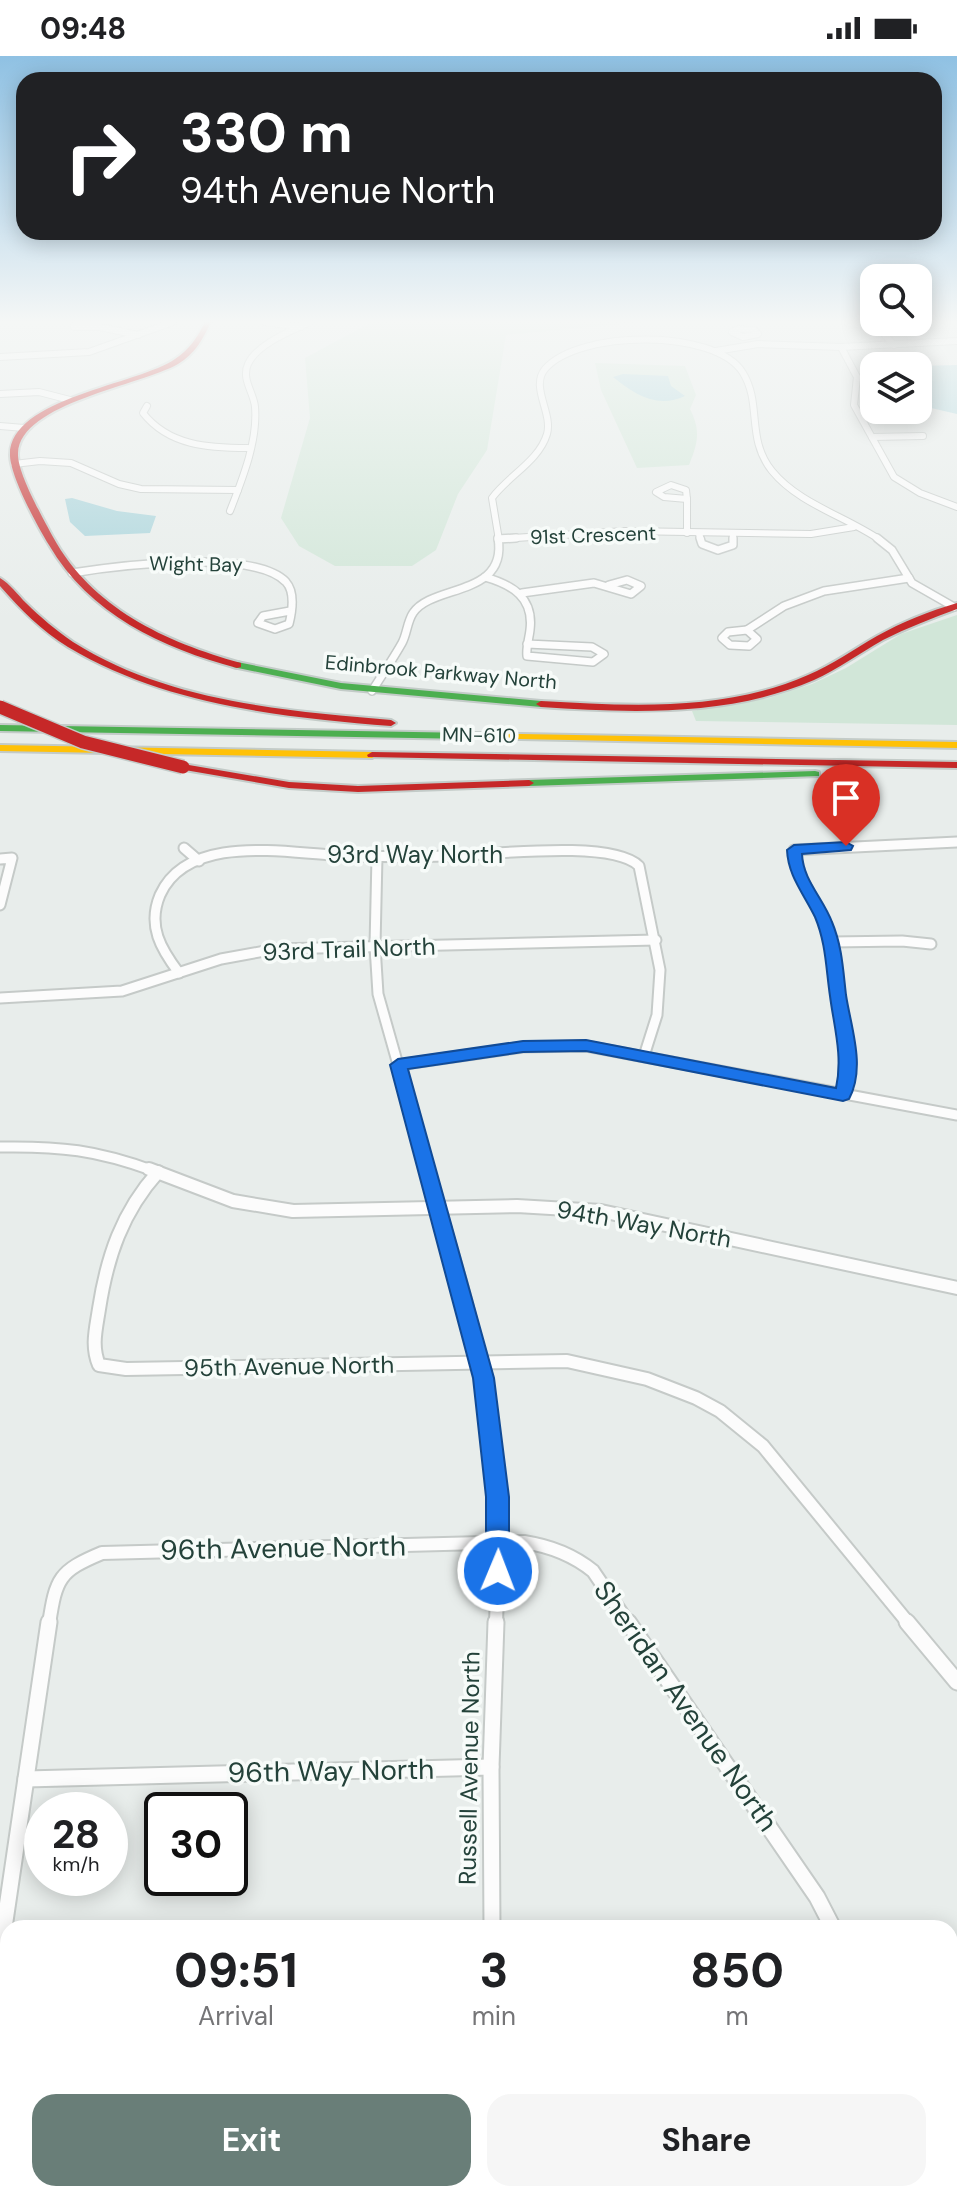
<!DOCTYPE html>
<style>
body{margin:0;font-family:"DM Sans",sans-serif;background:#f6f6f6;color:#202124;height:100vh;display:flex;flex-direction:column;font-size:30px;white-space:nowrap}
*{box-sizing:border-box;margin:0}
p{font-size:26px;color:#757577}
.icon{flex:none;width:44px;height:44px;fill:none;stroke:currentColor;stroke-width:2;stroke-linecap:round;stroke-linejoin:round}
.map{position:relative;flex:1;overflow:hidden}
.side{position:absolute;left:0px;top:1864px;width:958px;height:282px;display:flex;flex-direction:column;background:#fff;border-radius:24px 24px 0 0;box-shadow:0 4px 20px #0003}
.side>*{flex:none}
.guide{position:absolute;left:16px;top:16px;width:926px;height:168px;border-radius:24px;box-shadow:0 4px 20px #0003;background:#202124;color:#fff;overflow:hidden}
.buttons{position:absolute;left:860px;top:208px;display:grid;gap:16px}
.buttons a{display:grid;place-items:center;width:72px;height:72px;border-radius:16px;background:#fff;box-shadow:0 4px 20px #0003;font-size:40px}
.speed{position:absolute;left:24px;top:1736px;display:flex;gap:16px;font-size:40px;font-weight:700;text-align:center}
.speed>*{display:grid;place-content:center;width:104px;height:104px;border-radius:50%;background:#fff;box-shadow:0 4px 20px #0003;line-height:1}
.speed small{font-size:20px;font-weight:400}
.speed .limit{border:4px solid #111;border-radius:12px;background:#fff;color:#111}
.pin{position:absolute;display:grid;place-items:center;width:68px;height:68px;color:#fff;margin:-82px -34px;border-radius:50% 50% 50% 0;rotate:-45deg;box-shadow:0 0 8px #0007}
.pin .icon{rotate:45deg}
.me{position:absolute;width:88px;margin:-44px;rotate:1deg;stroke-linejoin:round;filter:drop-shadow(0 0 6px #0008)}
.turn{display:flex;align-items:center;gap:28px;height:168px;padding:0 32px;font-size:36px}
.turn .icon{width:104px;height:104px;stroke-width:2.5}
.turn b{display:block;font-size:56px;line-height:68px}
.eta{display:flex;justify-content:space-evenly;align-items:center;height:136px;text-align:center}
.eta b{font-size:48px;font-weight:700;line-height:56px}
.button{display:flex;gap:16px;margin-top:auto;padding:16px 32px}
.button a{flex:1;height:92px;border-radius:24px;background:#697e78;color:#fff;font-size:32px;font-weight:700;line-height:92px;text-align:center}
.button a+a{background:#f6f6f6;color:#202124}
.status{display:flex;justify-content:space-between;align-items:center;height:56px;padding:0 40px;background:#fff;direction:ltr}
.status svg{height:22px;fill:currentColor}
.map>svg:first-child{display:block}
.green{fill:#d1e6d8}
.water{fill:#a9d4db}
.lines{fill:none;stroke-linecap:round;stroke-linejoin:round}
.street-far4-casing{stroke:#c5cac8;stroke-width:8}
.street-far3-casing{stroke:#c5cac8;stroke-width:10}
.street-far2-casing{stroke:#c5cac8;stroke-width:13}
.street-far1-casing{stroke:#c5cac8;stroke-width:16}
.street-casing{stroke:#c5cac8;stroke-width:19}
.fast-casing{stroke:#c3cbc8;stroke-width:4}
.slow-casing{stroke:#c3cbc8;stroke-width:4}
.jam-casing{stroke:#c3cbc8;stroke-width:4}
.street-far4{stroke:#fcfcfc;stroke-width:6}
.street-far3{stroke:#fcfcfc;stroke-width:7}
.street-far2{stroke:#fcfcfc;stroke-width:9}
.street-far1{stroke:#fcfcfc;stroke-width:12}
.street{stroke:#fcfcfc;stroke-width:15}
.fast{fill:#4caf50;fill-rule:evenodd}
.slow{fill:#ffc107;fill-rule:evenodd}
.jam{fill:#c62828;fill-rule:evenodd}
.jam-bridge-casing{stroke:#c3ccc9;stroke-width:16;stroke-linecap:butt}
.jam-bridge{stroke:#c62828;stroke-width:13}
.route{fill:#1a73e8;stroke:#114b97;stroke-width:2}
.labels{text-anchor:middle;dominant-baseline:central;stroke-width:7;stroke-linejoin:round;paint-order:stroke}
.far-street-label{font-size:20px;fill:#24423a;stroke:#f7fbf9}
.street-label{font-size:24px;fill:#24423a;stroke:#f7fbf9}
.near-street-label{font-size:28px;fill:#24423a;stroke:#f7fbf9}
</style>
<div class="status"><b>09:48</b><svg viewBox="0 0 49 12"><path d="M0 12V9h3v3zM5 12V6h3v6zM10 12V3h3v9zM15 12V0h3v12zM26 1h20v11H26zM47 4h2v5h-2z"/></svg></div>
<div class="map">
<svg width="957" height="2145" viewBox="0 0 957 2145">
<rect width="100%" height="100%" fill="#e8edeb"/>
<g class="green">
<polygon points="372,266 643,266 506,279 487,394 458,438 436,494 412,510 335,510 299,490 281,462 310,362 305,302"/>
<path d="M595,307L685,310L696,339L690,353C701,375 698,387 689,409L637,412L601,334Z"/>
<polygon points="957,559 957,669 696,665 692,655 769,642 812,628 846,612 901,578"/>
</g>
<g class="water">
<polygon points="957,309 957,358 918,349 918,310"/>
<path d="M623,318L668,320L671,330L685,340C657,353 634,338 613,321Z"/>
<polygon points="72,442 117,455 156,460 150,477 85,480 70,466 65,443"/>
</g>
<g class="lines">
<defs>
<g id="street-far4">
<polyline points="78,266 74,271 100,271 138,279"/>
<polyline points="265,266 301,271"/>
<polyline points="847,266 877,272"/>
<polyline points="873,266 894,289"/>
<polygon points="738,273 754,274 758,278 743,281 732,276"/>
<polyline points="841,291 857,321 854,349 894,421 920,437 957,451"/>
<polyline points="716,295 758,288 841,291 957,285"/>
<polyline points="0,301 89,296 173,266"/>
<polyline points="0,338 39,336 70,344"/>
<path d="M147,350L143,357C169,390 209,392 248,392"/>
<polyline points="0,370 24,372"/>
<polyline points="872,381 923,380"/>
<polyline points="14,408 40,405 71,407 119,428 141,433 238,434"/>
<polygon points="671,429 686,434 687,443 664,441 656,436"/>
<polyline points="687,443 687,477"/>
<path d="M230,455C242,424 258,385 255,351C254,337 241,323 248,308C257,288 291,275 310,266"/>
<polyline points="699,478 701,484"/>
<polyline points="733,479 733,484"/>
<polyline points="498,483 626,475 811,478 854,471"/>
<path d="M499,484L492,442C508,420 539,405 547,378C553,357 530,331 545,313C578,274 716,272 743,317C762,348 746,383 772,415C799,448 845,460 880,484"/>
</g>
<g id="street-far3">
<polyline points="700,482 702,488 718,494 733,489 733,482"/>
<polyline points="877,482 892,494 912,527 954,551"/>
<polyline points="498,483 516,482"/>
<path d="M72,517C115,510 254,492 286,526C295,536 292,556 289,568L275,573L258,567L263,560L290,555"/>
<path d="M485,521C513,529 534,542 530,574C529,583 526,591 527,600L593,606L604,598L592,591L527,588"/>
<polyline points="522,537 594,527 631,538 641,530 627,524 609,529"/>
<polygon points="747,574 757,583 749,590 730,589 722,582 728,576"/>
<polyline points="747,574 784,550 824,535 909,522"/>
<path d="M372,635C382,619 393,603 402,587C407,578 407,566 413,557C432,528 508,541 498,482"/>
</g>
<g id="street-far2">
<polyline points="184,792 199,805"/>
<polyline points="377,800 375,890 378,938 428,1115"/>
<polyline points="0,803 12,802 0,849"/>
<polyline points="832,886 902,885 931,888"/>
<path d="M179,917C161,893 147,870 160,839C187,779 279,796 332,799C370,801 409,801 448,800C489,799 612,783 639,810L660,914L657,959L644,1000"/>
<polyline points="0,942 122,935 221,903 276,893 656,884"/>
<polyline points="398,1009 523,991 586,990 957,1059"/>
<polyline points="843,1039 847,999 832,891 823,862 801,821 794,794 957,786"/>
<path d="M0,1091C60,1090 97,1094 154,1115"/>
</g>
<g id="street-far1">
<polyline points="149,1113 233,1145 293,1155 517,1150 601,1155 957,1232"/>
<path d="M427,1113C447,1183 471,1253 483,1325C498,1405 499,1486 496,1568"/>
<path d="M158,1116C122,1156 107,1201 99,1253C96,1273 91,1290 99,1309L126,1313L567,1305L647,1323L696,1342L720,1355L763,1390L909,1568"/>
<path d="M49,1568C56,1522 59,1515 102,1497L524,1486C550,1490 572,1498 593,1515L629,1568"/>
</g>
<g id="street">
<polyline points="628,1566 817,1841 833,1872"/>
<polyline points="907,1566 957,1626"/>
<polyline points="26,1723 491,1711"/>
<polyline points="492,1872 491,1711 496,1566"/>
<polyline points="0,1899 49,1566"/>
</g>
<g id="fast">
<polygon points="237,606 341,627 541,645 546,648 541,651 341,633 233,611 233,607"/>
<polygon points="0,669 471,677 476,680 471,683 0,675"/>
<polygon points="815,715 819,716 819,720 529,730 524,727 529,724"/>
<rect x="950" y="1976" width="7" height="22"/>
<rect x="0" y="2009" width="8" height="22"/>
</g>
<g id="slow">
<polygon points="471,677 957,686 957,692 467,682 467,678"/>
<polygon points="0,689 372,696 377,699 372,702 0,695"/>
</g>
<g id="jam">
<path d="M205,266H211C203,283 195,298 178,308C142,329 20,347 18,397C17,417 43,462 53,481C92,552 165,586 241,607V611L237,612C162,592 89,558 49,489C37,470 11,421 10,400C8,342 138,329 175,303C190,293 197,282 205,266Z"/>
<path d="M0,522C10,528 18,539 26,547C40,561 57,575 73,586C166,645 284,655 391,664L396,667L391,670C281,661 165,649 68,591C42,575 20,553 0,530Z"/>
<path d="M957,547V553C932,562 907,572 883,584C860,597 838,613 814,624C728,661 632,657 541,651L536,648L541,645C630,650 725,656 808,619C832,609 854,593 877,580C902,566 930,555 957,547Z"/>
<polygon points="372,696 957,706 957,712 368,701 367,699"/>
<polygon points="183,708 289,726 358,730 529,724 534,727 529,730 358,736 289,732 179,713 178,711"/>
<rect x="489" y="2138" width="24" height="7"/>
</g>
</defs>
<use href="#street-far4" class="street-far4-casing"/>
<use href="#street-far3" class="street-far3-casing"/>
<use href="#street-far2" class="street-far2-casing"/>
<use href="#street-far1" class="street-far1-casing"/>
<use href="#street" class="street-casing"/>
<use href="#fast" class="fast-casing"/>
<use href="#slow" class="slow-casing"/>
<use href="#jam" class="jam-casing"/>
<use href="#street-far4" class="street-far4"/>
<use href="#street-far3" class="street-far3"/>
<use href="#street-far2" class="street-far2"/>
<use href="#street-far1" class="street-far1"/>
<use href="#street" class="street"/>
<use href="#fast" class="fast"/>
<use href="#slow" class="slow"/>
<use href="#jam" class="jam"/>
<defs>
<polyline id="jam-bridge" points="0,651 83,686 183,711"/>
</defs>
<use href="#jam-bridge" class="jam-bridge-casing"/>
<use href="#jam-bridge" class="jam-bridge"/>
</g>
<linearGradient id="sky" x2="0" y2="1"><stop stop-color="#8fc1e3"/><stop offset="0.47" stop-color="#f5f7f6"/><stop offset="1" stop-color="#f5f7f6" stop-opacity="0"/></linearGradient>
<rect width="957" height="566" fill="url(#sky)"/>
<path class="route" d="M846,786L853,790L851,794L802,798C803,824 823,842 832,866C842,890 843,913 846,939C851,972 866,1011 849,1043L843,1045L586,995L523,996L408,1013L494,1322L509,1441V1515L506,1522L498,1525L490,1522L486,1515V1441L473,1322L390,1009L398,1003L523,985L586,984L836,1032C843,1000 834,971 830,940C826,913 826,887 815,861C804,838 788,820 787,794L794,789Z"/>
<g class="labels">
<g class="far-street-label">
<text transform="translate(593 479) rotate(-2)">91st Crescent</text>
<text transform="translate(196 508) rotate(1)">Wight Bay</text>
<text transform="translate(441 616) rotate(5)">Edinbrook Parkway North</text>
<text transform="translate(479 679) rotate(1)">MN-610</text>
</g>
<g class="street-label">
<text x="415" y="798">93rd Way North</text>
<text transform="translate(349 893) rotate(-2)">93rd Trail North</text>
<text transform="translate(644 1168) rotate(10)">94th Way North</text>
<text transform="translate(289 1310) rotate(-1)">95th Avenue North</text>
<text transform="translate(469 1712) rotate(-89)">Russell Avenue North</text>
</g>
<g class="near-street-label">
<text transform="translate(283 1492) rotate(-1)">96th Avenue North</text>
<text transform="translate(686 1650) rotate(55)">Sheridan Avenue North</text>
<text transform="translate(331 1715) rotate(-1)">96th Way North</text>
</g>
</g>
</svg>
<div class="buttons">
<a><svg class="icon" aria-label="search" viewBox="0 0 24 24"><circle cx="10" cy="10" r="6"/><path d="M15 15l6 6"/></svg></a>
<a><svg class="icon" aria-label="layers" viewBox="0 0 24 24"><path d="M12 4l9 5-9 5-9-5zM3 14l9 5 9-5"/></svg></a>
</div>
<div class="speed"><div>28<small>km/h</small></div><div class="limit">30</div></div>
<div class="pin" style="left:846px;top:790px;background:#d93025"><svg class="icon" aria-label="arrive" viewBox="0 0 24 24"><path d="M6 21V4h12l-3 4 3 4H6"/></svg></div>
<svg class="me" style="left:498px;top:1515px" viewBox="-20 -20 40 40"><circle r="17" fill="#1a73e8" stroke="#fff" stroke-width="3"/><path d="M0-11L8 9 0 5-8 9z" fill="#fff"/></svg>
<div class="guide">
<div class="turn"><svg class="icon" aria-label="right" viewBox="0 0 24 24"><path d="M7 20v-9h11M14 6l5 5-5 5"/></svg><div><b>330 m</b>94th Avenue North</div></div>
</div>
<section class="side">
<div class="eta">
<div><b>09:51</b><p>Arrival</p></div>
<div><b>3</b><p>min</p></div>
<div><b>850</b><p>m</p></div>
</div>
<div class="button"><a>Exit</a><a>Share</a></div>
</section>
</div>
